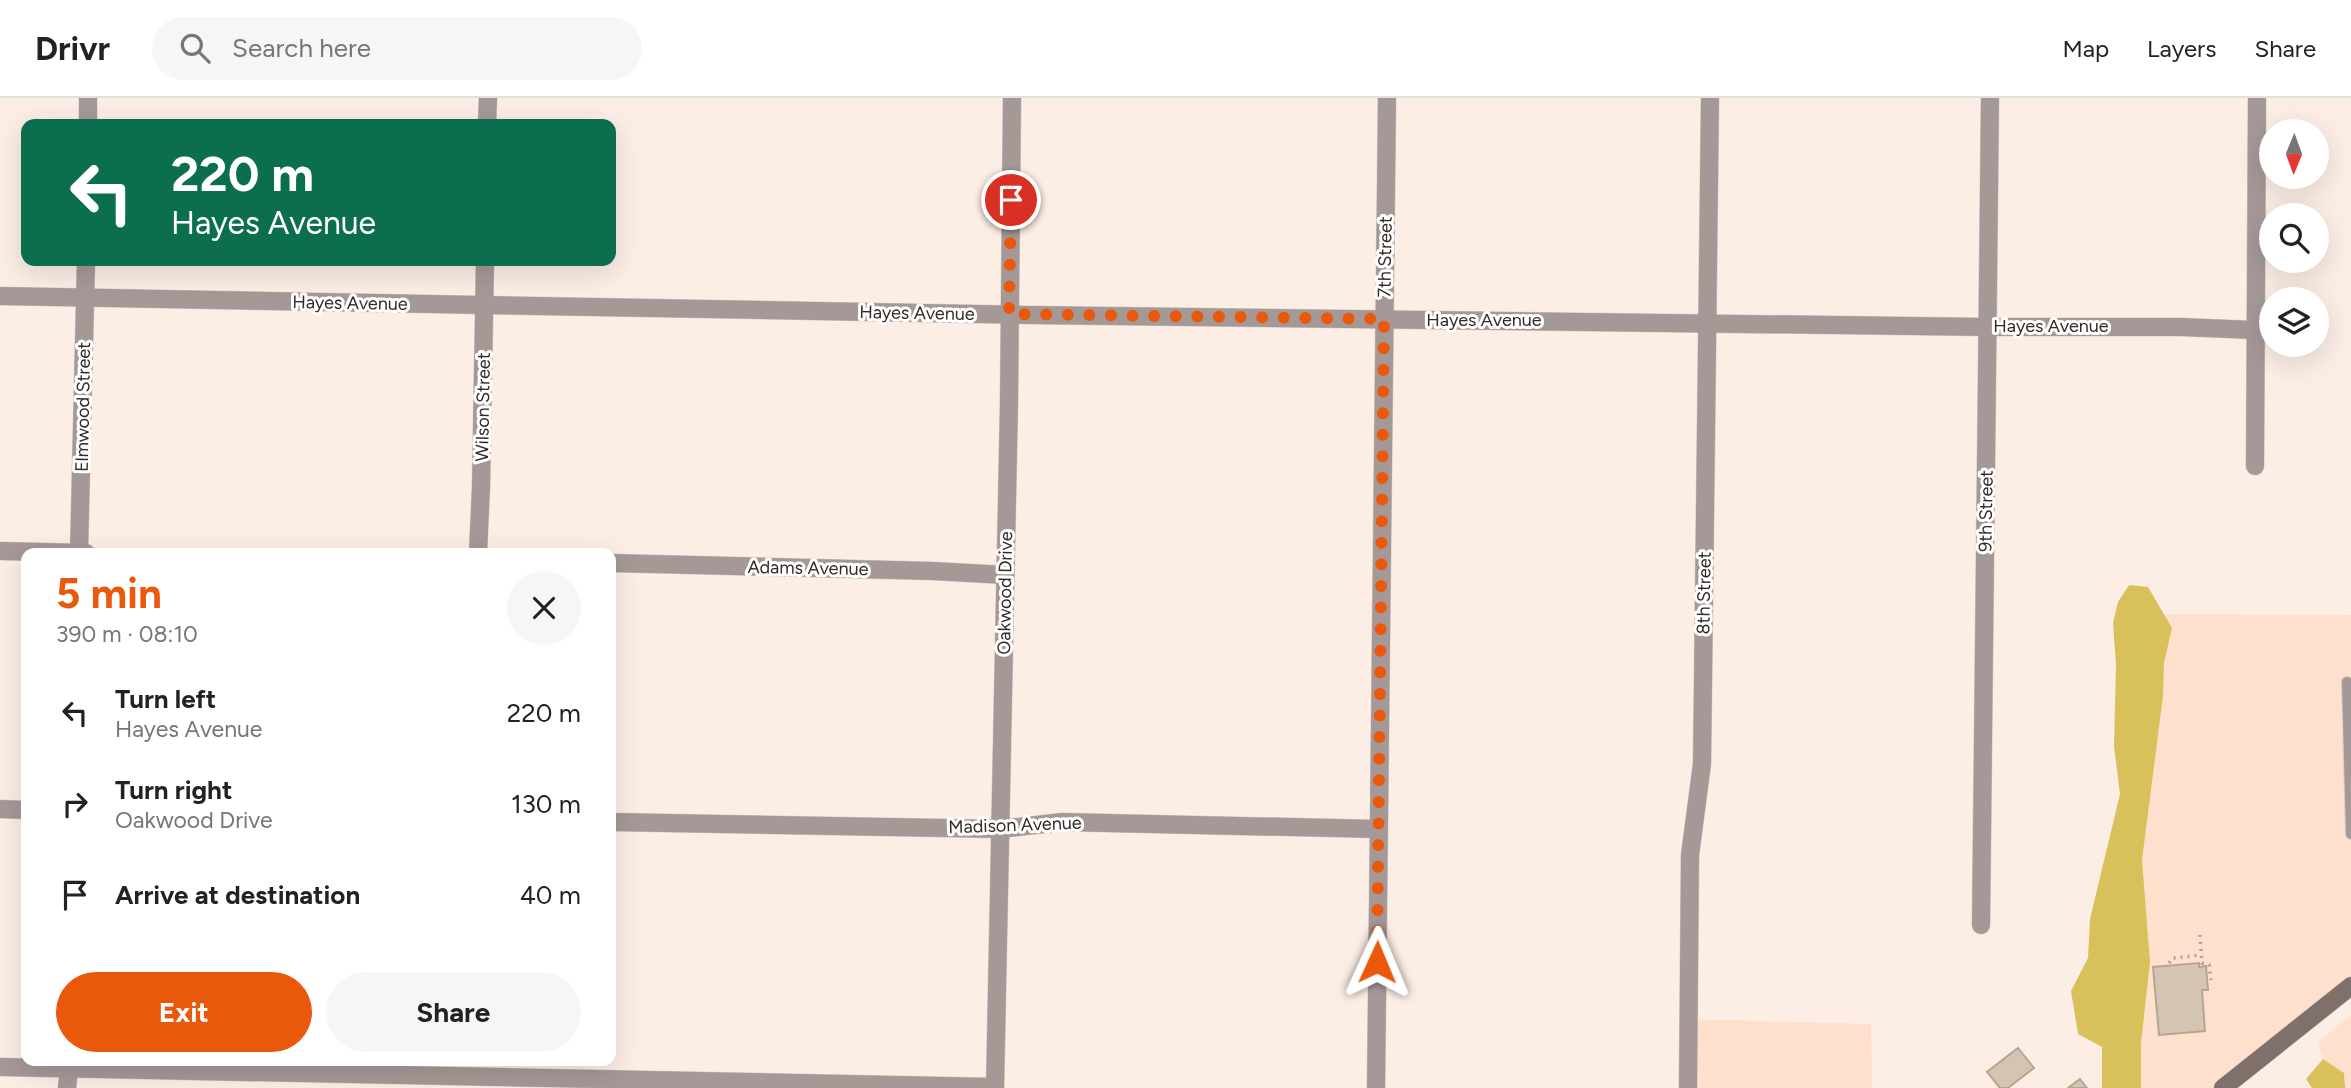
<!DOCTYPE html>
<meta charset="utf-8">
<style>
body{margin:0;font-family:Figtree,sans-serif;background:#f6f6f6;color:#222;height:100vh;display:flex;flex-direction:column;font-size:26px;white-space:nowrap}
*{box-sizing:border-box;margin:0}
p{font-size:23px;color:#767676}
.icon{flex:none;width:38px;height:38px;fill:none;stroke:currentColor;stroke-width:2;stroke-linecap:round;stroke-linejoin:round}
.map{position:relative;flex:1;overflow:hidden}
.drawer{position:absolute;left:21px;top:450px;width:595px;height:518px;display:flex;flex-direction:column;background:#fff;border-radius:14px;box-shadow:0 7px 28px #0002}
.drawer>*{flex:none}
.top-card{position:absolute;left:21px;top:21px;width:595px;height:147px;border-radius:14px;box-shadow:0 7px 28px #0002;background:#0b6e4f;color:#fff;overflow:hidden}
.needle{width:46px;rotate:181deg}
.tools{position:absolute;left:2259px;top:21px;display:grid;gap:14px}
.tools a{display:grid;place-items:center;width:70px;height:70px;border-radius:50%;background:#fff;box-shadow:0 7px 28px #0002;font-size:35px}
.pin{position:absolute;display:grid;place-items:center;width:60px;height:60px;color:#fff;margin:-30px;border:4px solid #fff;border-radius:50%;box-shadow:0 2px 7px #0007}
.me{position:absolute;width:77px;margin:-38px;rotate:1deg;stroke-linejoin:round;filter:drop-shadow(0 0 5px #0008)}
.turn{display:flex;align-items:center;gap:24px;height:147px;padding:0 35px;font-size:32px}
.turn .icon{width:91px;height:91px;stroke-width:2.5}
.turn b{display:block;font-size:49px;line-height:60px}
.round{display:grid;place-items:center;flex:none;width:74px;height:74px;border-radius:37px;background:#f6f6f6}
.head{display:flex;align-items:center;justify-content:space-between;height:119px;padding:0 35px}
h1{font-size:42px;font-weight:700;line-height:52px;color:#ea580c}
.action{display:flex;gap:14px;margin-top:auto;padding:14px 35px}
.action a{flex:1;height:80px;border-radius:42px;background:#ea580c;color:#fff;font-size:28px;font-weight:700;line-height:80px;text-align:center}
.action a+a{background:#f6f6f6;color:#222}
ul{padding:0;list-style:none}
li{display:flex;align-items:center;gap:21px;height:91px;padding:0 35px}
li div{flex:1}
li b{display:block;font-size:26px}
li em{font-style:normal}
header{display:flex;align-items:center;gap:42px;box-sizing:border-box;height:98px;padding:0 35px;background:#fff;border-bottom:2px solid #e0e0e0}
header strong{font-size:33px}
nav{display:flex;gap:38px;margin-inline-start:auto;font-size:24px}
.search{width:490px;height:63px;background:#f6f6f6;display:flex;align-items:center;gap:18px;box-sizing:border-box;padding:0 24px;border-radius:38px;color:#767676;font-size:26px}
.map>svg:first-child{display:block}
.built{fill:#fee0cd}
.forest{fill:#d8c05b}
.building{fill:#d4c5b2;stroke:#b5a693;stroke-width:2}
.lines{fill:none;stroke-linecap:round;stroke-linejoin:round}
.service-casing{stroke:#d8cbc2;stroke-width:12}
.minor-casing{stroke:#d8cbc2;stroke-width:19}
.tertiary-casing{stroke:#d8cbc2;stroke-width:19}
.secondary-casing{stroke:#d8cbc2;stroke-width:19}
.path{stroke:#ada19a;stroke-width:3.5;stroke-dasharray:2 5;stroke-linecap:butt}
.service{stroke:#a59997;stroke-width:10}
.minor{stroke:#a59997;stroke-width:18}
.tertiary{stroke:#a59997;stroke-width:18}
.secondary{stroke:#80706c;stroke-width:18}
.route{stroke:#ea580c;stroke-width:12;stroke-dasharray:0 21.6}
.labels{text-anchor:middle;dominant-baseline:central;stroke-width:6;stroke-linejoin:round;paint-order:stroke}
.street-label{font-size:18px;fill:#322a25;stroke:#fff}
</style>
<header>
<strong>Drivr</strong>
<div class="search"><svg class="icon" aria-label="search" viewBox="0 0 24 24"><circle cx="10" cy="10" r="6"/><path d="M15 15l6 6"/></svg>Search here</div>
<nav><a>Map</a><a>Layers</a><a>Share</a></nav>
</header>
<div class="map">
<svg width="2351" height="990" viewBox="0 0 2351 990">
<rect width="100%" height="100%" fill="#fceee5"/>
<g class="built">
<polygon points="2133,516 2351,517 2351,888 2223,990 2131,990"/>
<polygon points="2351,918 2351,990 2345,990 2344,975 2323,961 2318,944"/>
<polygon points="1688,921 1871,926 1872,990 1688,990"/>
</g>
<g class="forest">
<polygon points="2129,487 2148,489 2172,530 2164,565 2163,598 2142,762 2150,864 2141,945 2141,990 2102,990 2102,949 2078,936 2071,893 2088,860 2090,821 2120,696 2114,648 2116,567 2113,525 2118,504"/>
<polygon points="2323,961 2344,975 2345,990 2312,990 2306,981"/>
</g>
<g class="building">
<polygon points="2199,865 2199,869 2206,868 2208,892 2202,892 2205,933 2159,937 2153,869"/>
<polygon points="2018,950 2034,970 2008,990 2000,990 1987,974"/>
<polygon points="2080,981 2087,990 2068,990"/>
</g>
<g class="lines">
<defs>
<polyline id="service" points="2347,584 2351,736"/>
<g id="minor">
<polyline points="88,26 88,0"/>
<polyline points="487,26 488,0"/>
<polyline points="0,198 1029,217 1988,229 2181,229 2254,232"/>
<polyline points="2255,368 2257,0"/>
<polyline points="0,453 86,455"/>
<polyline points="79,455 86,163"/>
<polyline points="478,455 481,389 485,163"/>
<polyline points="611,465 933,473 1005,477"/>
<polyline points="0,711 26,712"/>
<polyline points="611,724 1000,731 1062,724 1378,731"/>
<polyline points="1981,827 1990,0"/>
<polyline points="0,969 995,989"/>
<polyline points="67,990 70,962"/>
<polyline points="1376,990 1387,0"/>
<polyline points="1688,990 1690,757 1702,666 1710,0"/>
</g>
<polyline id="tertiary" points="995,990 1009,304 1012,0"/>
<polyline id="secondary" points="2223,990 2351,888"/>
</defs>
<use href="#service" class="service-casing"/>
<use href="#minor" class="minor-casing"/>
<use href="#tertiary" class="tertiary-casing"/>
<use href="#secondary" class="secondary-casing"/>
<g class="path">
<polyline points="2200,837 2202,865 2209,867 2211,882"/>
<polyline points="2169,865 2173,860 2200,857"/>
</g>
<use href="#service" class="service"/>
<use href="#minor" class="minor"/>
<use href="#tertiary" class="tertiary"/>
<use href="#secondary" class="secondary"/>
</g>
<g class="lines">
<polyline class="route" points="1011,102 1009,216 1384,221 1377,864"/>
</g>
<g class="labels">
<g class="street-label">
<text transform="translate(1385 159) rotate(-89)">7th Street</text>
<text transform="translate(350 205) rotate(1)">Hayes Avenue</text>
<text transform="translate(917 215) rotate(1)">Hayes Avenue</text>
<text x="1484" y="222">Hayes Avenue</text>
<text x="2051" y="228">Hayes Avenue</text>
<text transform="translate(83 309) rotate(-89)">Elmwood Street</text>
<text transform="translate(483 309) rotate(-89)">Wilson Street</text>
<text transform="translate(1986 413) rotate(-89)">9th Street</text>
<text transform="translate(808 470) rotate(1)">Adams Avenue</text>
<text transform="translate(1005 495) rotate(-89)">Oakwood Drive</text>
<text transform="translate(1704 495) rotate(-89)">8th Street</text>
<text transform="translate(1015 727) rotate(-2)">Madison Avenue</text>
</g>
</g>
</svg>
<div class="tools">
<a><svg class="needle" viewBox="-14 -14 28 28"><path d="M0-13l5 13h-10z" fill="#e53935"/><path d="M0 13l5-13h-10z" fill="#767676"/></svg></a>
<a><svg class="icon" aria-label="search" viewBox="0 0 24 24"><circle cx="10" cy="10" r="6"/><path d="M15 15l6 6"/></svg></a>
<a><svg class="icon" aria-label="layers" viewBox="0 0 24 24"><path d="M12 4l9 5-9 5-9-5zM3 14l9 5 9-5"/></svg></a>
</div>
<div class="pin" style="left:1011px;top:102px;background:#d93025"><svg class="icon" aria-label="arrive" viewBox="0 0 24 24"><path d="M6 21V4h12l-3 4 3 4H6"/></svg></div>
<svg class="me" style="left:1377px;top:864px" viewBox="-20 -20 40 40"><path d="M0-17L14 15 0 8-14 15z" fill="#ea580c" stroke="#fff" stroke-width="4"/></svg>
<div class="top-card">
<div class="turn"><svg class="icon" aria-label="left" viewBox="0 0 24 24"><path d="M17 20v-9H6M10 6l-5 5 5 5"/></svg><div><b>220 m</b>Hayes Avenue</div></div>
</div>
<section class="drawer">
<div class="head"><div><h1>5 min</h1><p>390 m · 08:10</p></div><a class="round"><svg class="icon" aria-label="close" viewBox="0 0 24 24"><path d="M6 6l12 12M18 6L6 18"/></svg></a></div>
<ul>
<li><svg class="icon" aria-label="left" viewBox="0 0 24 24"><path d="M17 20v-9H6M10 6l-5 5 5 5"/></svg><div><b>Turn left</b><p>Hayes Avenue</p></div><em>220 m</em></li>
<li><svg class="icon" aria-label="right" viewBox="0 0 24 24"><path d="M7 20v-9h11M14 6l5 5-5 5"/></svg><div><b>Turn right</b><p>Oakwood Drive</p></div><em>130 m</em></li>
<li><svg class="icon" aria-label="arrive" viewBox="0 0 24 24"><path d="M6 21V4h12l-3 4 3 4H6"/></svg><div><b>Arrive at destination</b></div><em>40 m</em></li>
</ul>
<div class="action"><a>Exit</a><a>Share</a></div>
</section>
</div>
